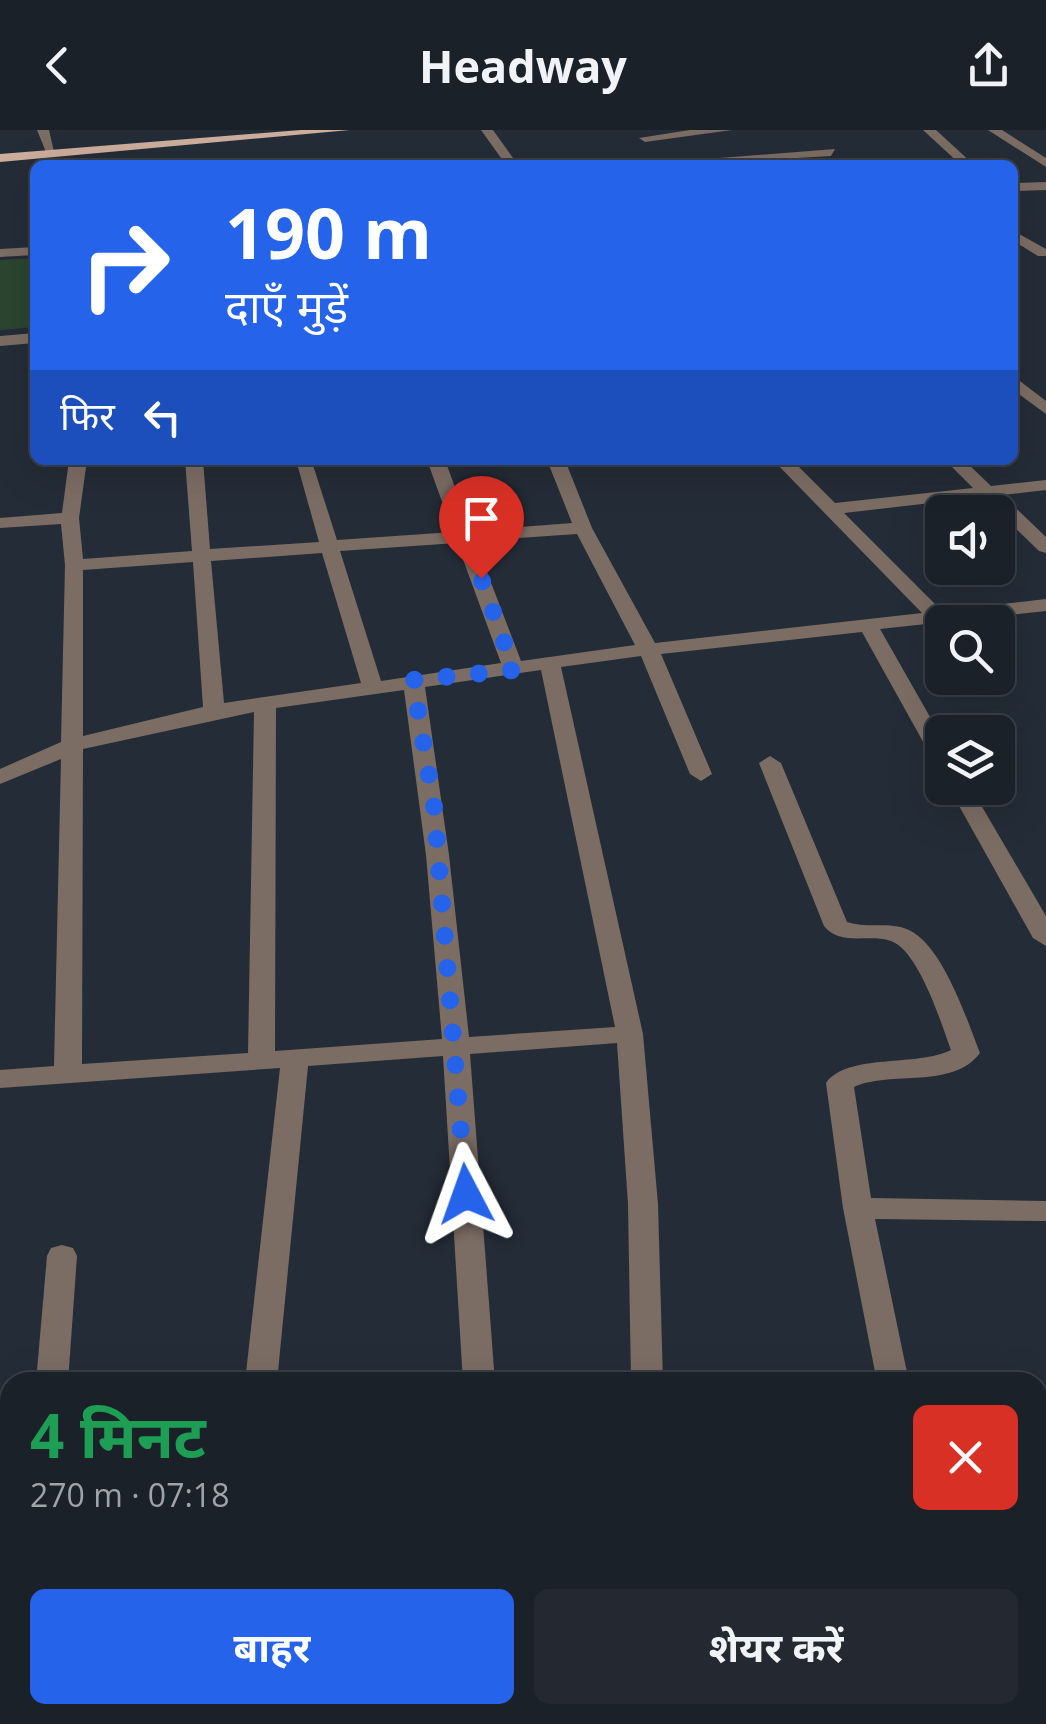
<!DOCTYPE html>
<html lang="hi">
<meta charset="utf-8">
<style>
body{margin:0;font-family:"Open Sans","Noto Sans Devanagari",sans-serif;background:#242931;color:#f1f3f6;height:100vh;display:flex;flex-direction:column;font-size:38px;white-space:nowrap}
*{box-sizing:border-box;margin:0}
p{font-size:32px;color:#a0a3a8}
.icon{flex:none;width:55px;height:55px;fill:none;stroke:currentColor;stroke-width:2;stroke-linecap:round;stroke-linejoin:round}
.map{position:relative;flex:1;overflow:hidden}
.drawer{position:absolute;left:0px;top:1242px;width:1048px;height:352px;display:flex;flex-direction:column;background:#1b2129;border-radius:30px 30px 0 0;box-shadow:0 10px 40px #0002,0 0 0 2px #393e46}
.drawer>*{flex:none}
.guide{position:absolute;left:30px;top:30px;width:988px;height:305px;border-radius:15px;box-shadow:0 10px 40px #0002,0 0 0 2px #393e46;background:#2563eb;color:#fff;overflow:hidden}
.tools{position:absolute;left:925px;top:365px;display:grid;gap:20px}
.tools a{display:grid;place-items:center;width:90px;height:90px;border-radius:15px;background:#1b2129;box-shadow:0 10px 40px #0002,0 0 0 2px #393e46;font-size:50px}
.pin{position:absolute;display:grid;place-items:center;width:85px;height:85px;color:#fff;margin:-102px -42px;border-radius:50% 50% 50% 0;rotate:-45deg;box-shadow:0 0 10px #0007}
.pin .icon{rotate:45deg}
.me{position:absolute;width:110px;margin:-55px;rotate:356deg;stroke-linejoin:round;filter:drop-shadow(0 0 8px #0008)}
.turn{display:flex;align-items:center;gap:35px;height:210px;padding:0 30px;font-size:45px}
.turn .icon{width:130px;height:130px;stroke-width:2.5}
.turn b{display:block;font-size:70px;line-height:85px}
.then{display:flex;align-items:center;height:95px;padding:0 30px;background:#0003;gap:20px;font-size:38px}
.round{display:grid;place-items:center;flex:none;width:105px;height:105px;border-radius:15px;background:#242931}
.summary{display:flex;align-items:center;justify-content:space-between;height:170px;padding:0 30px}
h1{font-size:60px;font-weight:700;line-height:75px;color:#1e9e55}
.button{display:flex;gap:20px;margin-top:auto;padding:20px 30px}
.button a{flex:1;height:115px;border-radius:15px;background:#2563eb;color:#fff;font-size:40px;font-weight:700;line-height:115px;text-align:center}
.button a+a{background:#242931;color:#f1f3f6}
header{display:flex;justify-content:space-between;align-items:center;height:130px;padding:0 30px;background:#1b2129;font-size:45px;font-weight:700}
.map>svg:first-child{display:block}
.green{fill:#2b4630}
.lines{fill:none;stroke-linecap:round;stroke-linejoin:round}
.minor{fill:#7c6d64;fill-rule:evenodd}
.major{fill:#cdad9c;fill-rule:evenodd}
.route{stroke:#2563eb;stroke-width:18;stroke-dasharray:0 32.4}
</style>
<header><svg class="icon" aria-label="back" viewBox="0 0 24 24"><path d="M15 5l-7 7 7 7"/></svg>Headway<svg class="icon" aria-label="share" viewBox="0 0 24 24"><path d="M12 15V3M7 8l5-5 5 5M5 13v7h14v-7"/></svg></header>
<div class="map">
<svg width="1046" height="1594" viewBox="0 0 1046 1594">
<rect width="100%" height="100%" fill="#242c37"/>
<polygon class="green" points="35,128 35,197 0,200 0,130"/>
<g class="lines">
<g class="minor">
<polygon points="37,0 49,0 54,22 46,22"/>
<polygon points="481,0 493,0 518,35 506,35"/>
<polygon points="690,0 732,0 645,12 639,8"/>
<polygon points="923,0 936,0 974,35 961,35"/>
<polygon points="988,0 1002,0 1046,28 1046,37"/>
<polygon points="835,19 831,26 675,35 681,31"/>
<polygon points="1046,52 1046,60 1012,61 1012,53"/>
<polygon points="1012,100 1046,119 1046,126 1038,126 1012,110"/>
<polygon points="35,117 35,125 0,127 0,119"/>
<polygon points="35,203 35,213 0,216 0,206"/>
<polygon points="1012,245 1046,271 1046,284 1012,259"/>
<path d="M69,330H87L79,388L83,429L192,421L185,330H203L210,419L319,412L296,330L312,332L337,410L453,402L427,330H445L471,401L572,393L547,330H565L592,398L655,513L922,483L773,330H792L835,373L973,358L945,330H964L991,356L1046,350V360L1002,365L1046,407V423L1039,421L983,367L844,383L942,481L1046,469V481L880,499L942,608V633L931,626L862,502L661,524L712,644L701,651L690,644L641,526L561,537L643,904L658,1074L663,1252H631L628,1074L617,913L470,924L495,1252H463L443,926L308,936L277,1252H245L280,938L0,958V940L54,936L61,629L0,654V639L61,612L65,435L61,394L0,398V388L62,383ZM577,404L635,515L521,531L475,411ZM457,413L501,533L381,551L340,421ZM322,423L361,553L224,573L211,431ZM193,432L203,577L83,606V440ZM541,540L615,897L469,907L449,725L425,557ZM404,560L426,725L442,909L275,921L276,578ZM254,582L248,923L82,934L83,619Z"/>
<path d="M770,626L781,633L847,792C867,799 889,791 909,800C943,816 967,890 980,923C952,960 891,940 854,957L871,1068L1046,1071V1091L875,1089L909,1252H877L843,1078L826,953C847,923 918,937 951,920C941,893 919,821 891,811C868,803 841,817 824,796L759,633Z"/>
<polygon points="949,658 971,658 1046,786 1046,816 1033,808"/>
<polygon points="62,1115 73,1118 77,1126 68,1252 36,1252 47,1126 51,1118"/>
<rect x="1038" y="1413" width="8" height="30"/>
<polygon points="10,1572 10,1585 41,1585 40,1594 2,1594"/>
<polygon points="214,1585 252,1585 251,1594 213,1594"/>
<rect x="606" y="1585" width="38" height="9"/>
<polygon points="928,1585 966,1585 967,1594 929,1594"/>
</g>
<polygon class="major" points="301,0 350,0 0,32 0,24"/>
</g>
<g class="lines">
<polyline class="route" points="466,1064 434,676 413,550 514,540 481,448"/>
</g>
</svg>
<div class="tools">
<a><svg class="icon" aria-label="sound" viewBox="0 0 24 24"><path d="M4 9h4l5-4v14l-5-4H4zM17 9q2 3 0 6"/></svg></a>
<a><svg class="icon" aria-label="search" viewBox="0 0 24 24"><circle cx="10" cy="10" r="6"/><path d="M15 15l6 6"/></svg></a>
<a><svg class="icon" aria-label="layers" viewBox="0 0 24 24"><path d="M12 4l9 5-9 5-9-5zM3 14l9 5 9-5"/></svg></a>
</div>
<div class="pin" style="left:481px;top:448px;background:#d93025"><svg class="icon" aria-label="arrive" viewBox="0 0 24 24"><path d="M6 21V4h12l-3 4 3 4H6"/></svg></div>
<svg class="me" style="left:466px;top:1064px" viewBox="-20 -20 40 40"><path d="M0-17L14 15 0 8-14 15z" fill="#2563eb" stroke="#fff" stroke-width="4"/></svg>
<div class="guide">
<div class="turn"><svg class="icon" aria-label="right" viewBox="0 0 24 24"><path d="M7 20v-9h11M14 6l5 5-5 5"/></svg><div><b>190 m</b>दाएँ मुड़ें</div></div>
<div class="then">फिर<svg class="icon" aria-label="left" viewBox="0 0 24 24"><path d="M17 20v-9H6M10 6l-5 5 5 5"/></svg></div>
</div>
<section class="drawer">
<div class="summary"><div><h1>4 मिनट</h1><p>270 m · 07:18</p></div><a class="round" style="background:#d93025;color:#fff"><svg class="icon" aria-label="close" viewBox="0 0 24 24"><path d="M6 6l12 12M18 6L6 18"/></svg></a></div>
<div class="button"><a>बाहर</a><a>शेयर करें</a></div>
</section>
</div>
